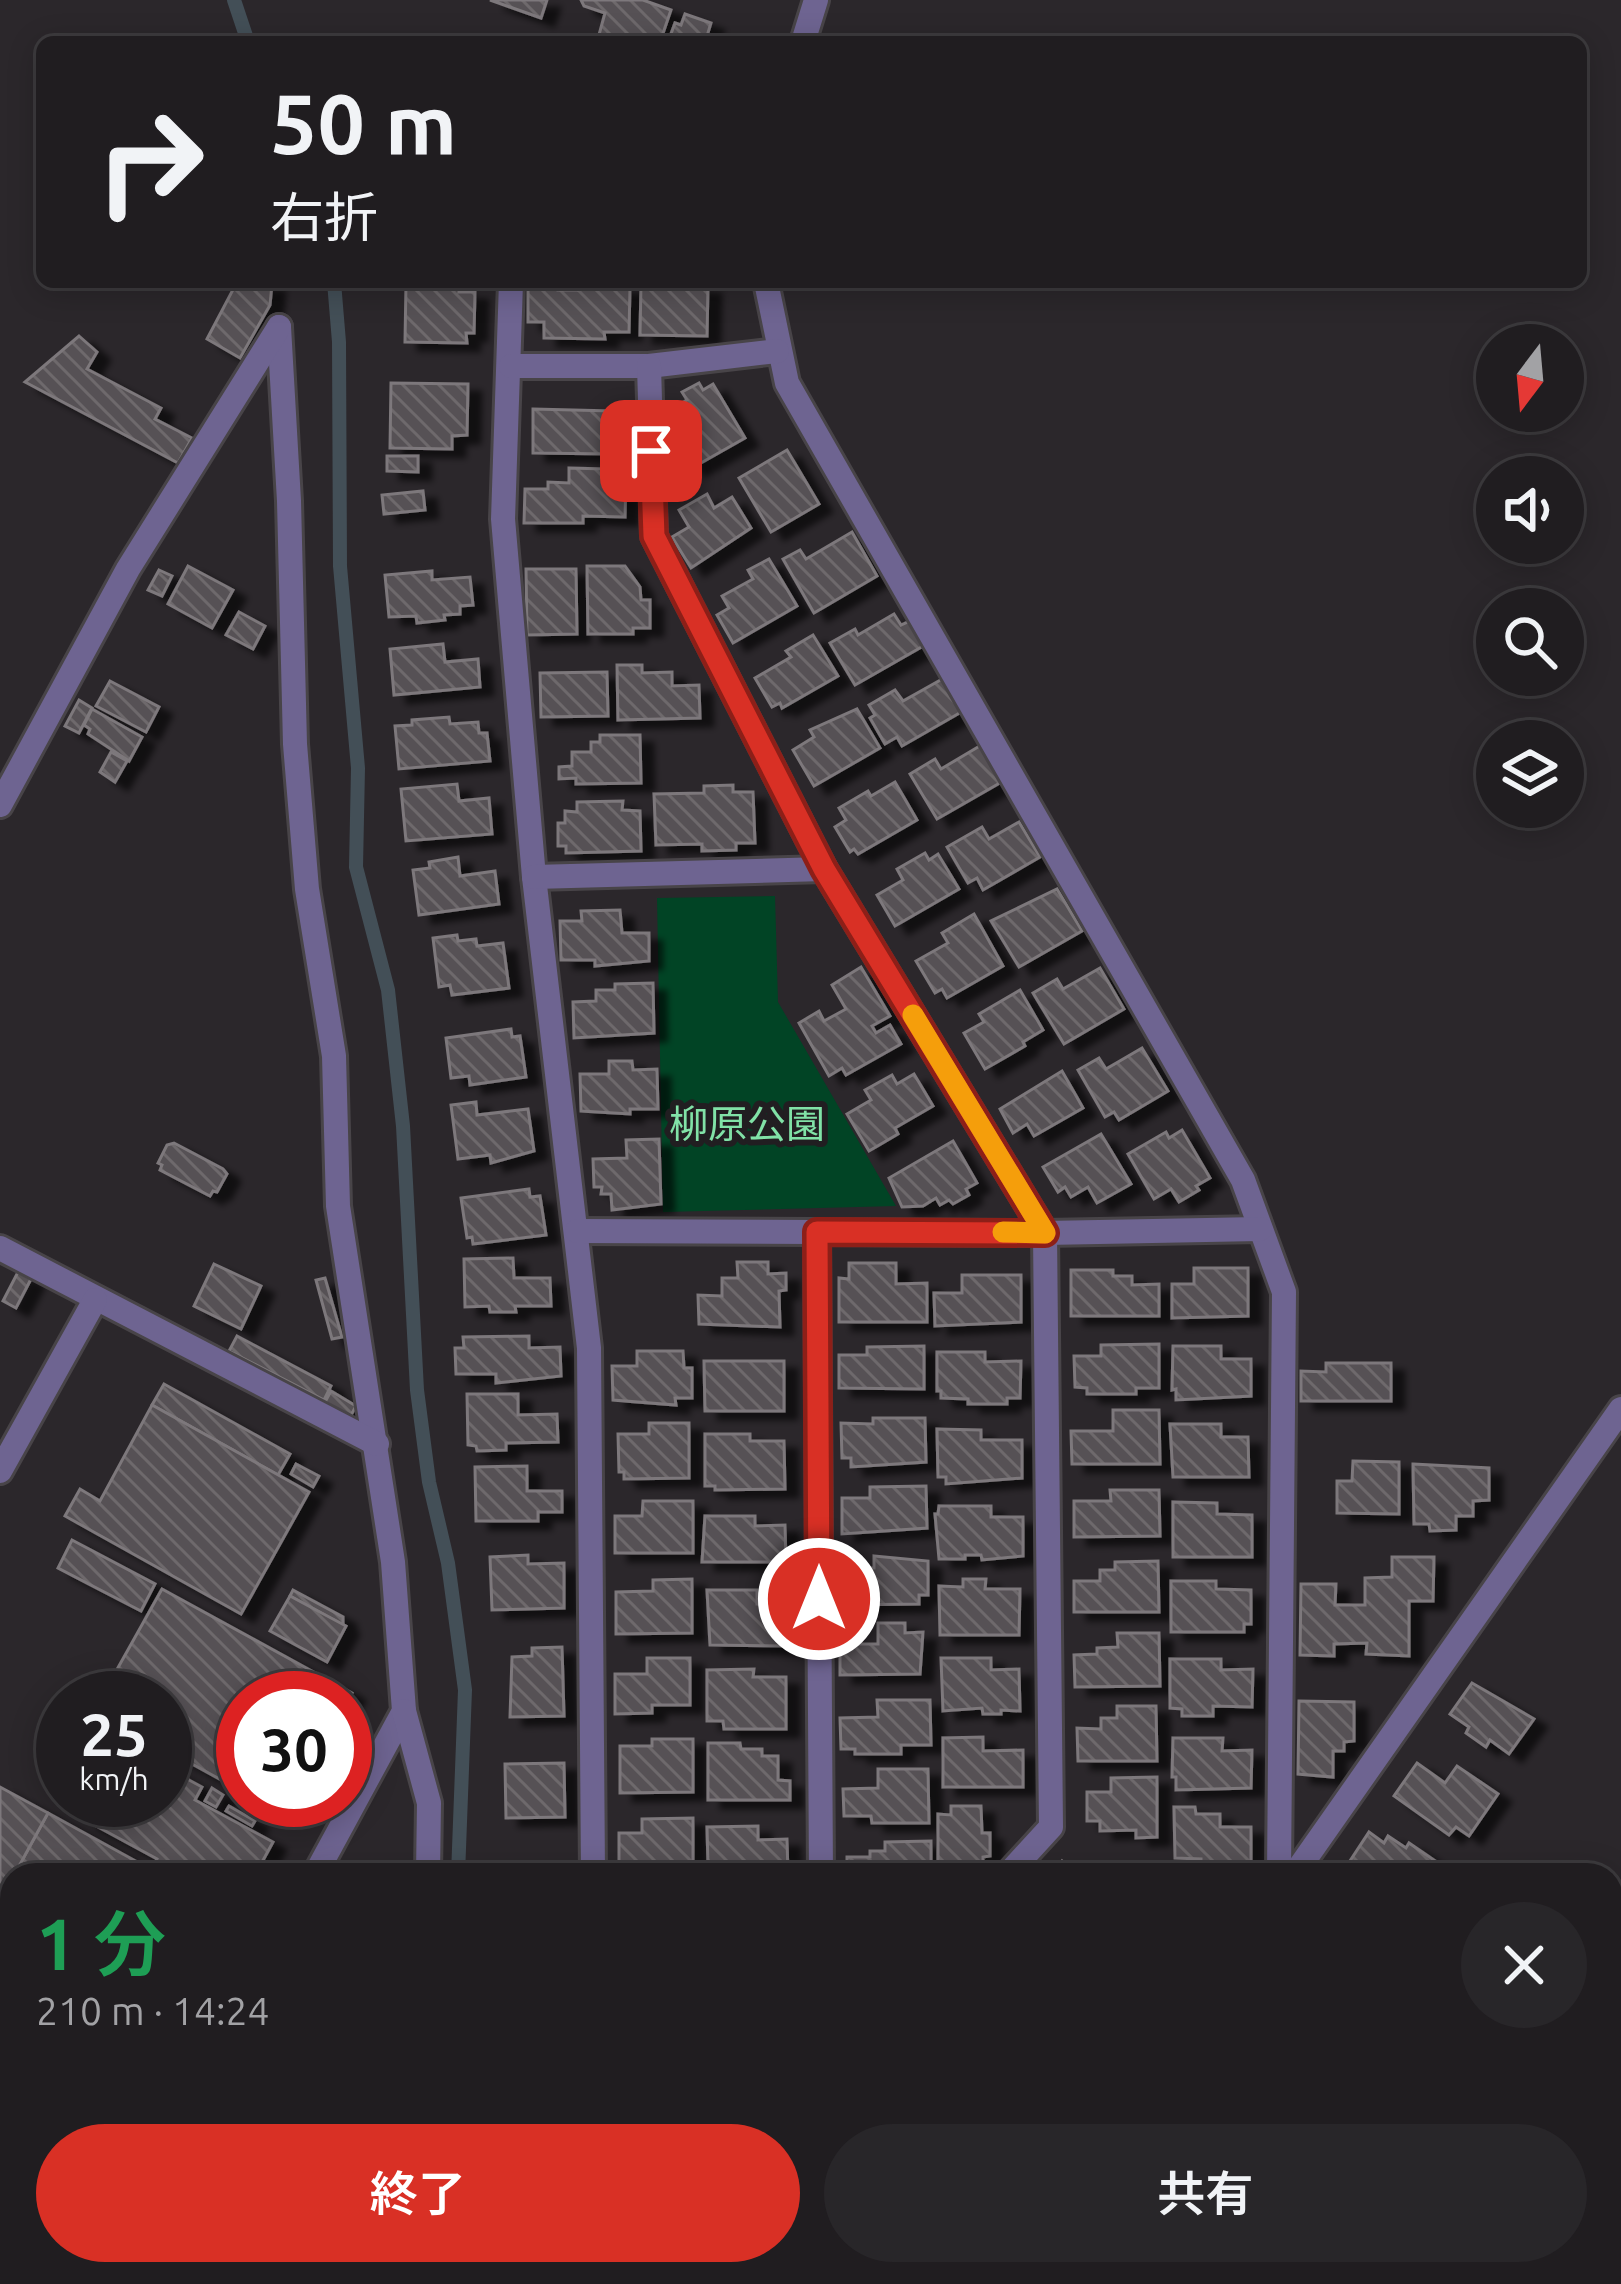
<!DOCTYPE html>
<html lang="ja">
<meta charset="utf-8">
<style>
body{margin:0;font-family:Ubuntu,"Noto Sans JP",sans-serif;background:#282629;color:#f1f3f6;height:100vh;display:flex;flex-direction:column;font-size:45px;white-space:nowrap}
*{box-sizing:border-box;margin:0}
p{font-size:39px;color:#a2a2a5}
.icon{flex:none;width:66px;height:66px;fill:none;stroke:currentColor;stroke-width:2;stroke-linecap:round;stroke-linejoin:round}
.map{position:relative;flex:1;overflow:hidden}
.drawer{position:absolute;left:0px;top:1863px;width:1623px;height:423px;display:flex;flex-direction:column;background:#201d20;border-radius:36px 36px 0 0;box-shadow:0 6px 30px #0003,0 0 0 3px #3d3b3e}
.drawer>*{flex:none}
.top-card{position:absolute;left:36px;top:36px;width:1551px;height:252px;border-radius:18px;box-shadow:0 6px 30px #0003,0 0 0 3px #3d3b3e;background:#201d20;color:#f1f3f6;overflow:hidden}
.needle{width:78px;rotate:196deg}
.buttons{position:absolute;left:1476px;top:324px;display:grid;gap:24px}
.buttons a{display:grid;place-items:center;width:108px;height:108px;border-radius:50%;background:#201d20;box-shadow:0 6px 30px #0003,0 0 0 3px #3d3b3e;font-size:60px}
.speed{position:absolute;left:36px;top:1671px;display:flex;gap:24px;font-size:60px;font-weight:700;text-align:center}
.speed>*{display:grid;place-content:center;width:156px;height:156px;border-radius:50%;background:#201d20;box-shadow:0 6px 30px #0003,0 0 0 3px #3d3b3e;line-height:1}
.speed small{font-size:30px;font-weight:400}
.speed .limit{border:18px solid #d22;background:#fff;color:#111}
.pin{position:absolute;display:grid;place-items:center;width:102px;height:102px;color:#fff;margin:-51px;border-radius:24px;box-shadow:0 6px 18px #0006}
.me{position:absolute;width:132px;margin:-66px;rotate:0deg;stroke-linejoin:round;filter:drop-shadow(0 0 9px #0008)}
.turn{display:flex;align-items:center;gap:42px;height:252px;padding:0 36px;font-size:54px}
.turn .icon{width:156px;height:156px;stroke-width:2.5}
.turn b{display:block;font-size:84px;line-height:102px}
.round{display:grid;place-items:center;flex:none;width:126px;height:126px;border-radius:63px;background:#282629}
.overview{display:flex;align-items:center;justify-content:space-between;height:204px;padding:0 36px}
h1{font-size:72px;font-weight:600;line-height:90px;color:#1e9e55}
.primary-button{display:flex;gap:24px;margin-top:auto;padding:24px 36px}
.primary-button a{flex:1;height:138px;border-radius:72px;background:#d93025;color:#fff;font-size:48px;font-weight:600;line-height:138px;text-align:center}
.primary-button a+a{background:#282629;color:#f1f3f6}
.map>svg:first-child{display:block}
.green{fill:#014425}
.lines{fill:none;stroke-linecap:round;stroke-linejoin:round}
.stream{stroke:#434f57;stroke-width:14}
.building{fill:url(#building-back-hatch);stroke:#7d787b;stroke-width:3;filter:url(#shadow)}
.minor-casing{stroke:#484448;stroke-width:30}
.minor{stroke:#6e6491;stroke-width:24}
.route-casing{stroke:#8d1f18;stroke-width:30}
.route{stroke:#d93025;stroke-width:21}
.slow{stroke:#f59e0b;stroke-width:21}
.labels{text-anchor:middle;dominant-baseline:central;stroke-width:12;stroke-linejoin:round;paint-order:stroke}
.park-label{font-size:39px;fill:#81e2a7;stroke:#211e21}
</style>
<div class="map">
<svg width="1621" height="2284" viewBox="0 0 1621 2284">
<defs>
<pattern id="building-back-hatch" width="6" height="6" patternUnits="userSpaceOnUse" patternTransform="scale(3)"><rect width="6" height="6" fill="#565154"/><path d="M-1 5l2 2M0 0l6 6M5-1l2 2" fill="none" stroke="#6e696c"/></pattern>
<filter id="shadow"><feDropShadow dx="13" dy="8" stdDeviation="3" flood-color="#0009"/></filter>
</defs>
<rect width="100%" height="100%" fill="#2b272b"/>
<polygon class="green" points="775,896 778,1002 896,1206 663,1212 657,898"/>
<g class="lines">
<g class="stream">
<polyline points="234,0 248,42"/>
<polyline points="334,282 339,342 340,566 358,768 356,867 388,990 403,1126 417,1390 429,1482 448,1563 465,1690 458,1875"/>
<polyline points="438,2284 439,2274"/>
</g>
</g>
<g class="building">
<polygon points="490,0 547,0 541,18"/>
<polygon points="581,0 643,0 671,10 660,42 597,42 605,13 584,6"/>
<polygon points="685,14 711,23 707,36 724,42 668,42 675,23 681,25"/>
<polygon points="398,38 456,39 456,42 398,42"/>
<polygon points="237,282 272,284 270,305 240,358 207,339"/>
<polygon points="536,283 558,283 558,290 577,290 577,286 630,287 629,332 604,332 605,339 544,338 544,322 528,322 528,288 536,288"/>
<polygon points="406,284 460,285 459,292 475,292 474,333 466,333 467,343 405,342"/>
<polygon points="641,284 708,286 707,336 640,335"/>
<polygon points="79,336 97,352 87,369 161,408 155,419 192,438 178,463 25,382"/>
<polygon points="391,383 468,384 467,435 452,436 452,449 390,448"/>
<polygon points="699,383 703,390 713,384 745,438 692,468 669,429 687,418 678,405 687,400 682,392"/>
<polygon points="533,409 612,411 611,454 533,453"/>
<polygon points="787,450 819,504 771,532 739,478"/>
<polygon points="387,456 418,456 418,472 387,471"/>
<polygon points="569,468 605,469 605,479 626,479 625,517 583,516 583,523 524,523 525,489 548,489 548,482 569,483"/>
<polygon points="423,491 425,510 384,514 382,495"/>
<polygon points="707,494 714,508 732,497 751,528 691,568 672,537 689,527 679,510"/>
<polygon points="852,532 877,576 814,613 783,559 800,550 806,559"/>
<polygon points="769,559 797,606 733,643 717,615 729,608 722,596 753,579 748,570"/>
<polygon points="188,566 233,590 212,628 168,604"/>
<polygon points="587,566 625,566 640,587 641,600 650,600 650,628 633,628 633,634 588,634"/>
<polygon points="526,569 576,569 577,634 527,635"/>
<polygon points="159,570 172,576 162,596 148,590"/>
<polygon points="432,571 432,580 470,577 473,605 460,606 460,614 444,615 445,620 417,623 416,616 389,617 385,575"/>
<polygon points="239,612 265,626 253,649 226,635"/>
<polygon points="894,614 901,625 910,621 925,645 855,685 830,643 855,629 858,635"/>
<polygon points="813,635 838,676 782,708 780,703 772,707 755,678 791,657 786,651"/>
<polygon points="443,644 445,662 478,659 480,687 394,695 390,649"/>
<polygon points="617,665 642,665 642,673 672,672 672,686 699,685 700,718 618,720"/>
<polygon points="607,672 608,716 541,717 540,673"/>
<polygon points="944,678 963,711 902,746 897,737 885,744 870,718 875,715 869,705 895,690 903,701"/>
<polygon points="110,681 159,707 146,732 96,706"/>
<polygon points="79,700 92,708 79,733 65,726"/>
<polygon points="92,709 142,737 129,761 88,734 90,729 84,725"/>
<polygon points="857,709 880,748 814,786 793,750 814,737 810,730"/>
<polygon points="449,717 450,724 478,722 479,733 487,733 490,761 399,769 395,726 412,725 412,720"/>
<polygon points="600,735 640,735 641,783 576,784 576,778 559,779 559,767 572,766 572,752 591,752 591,742 600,742"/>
<polygon points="983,744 1005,780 937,819 910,774 935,759 941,769"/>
<polygon points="111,752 127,761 115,782 100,772"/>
<polygon points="895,782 917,820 858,854 854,849 850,852 835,827 846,820 839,808 868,791 871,796"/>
<polygon points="457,784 459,801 489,798 492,834 406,841 401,789"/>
<polygon points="733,785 733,792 753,792 755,843 736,843 736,850 702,851 702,844 656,845 654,794 704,793 704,786"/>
<polygon points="623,801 622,810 640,811 641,851 566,853 566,846 558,846 558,823 565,823 565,811 577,812 577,802"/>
<polygon points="1019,822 1040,857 983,890 977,878 968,883 947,847 982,827 989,839"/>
<polygon points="925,853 929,860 938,854 959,889 895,926 877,895 903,880 897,869"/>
<polygon points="458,857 460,876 495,871 499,904 419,915 413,870 430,868 429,862"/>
<polygon points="1057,889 1082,931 1019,967 991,921"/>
<polygon points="620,910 622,933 649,933 649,961 595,966 595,960 561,960 560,921 582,921 581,911"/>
<polygon points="974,914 1003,966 947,998 942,989 935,993 916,961 948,943 942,933"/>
<polygon points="457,935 458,941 476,939 477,946 503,943 509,988 452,995 450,985 439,987 433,938"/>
<polygon points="861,967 890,1016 872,1026 876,1033 890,1025 901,1044 846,1075 842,1068 829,1076 799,1023 819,1011 824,1021 846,1009 832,985"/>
<polygon points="1100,968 1124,1009 1064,1044 1033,993 1057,979 1063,989"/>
<polygon points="653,983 654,1033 574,1038 573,1002 596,1001 596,990 615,990 615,984"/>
<polygon points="1020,990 1043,1030 1023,1042 1025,1046 985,1069 964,1033 984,1022 979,1014"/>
<polygon points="511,1029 512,1037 520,1036 526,1077 470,1085 469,1076 451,1078 446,1038"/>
<polygon points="1142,1048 1168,1091 1119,1120 1114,1112 1105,1117 1078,1070 1099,1058 1106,1069"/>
<polygon points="609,1061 632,1061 633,1070 657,1069 658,1109 630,1109 630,1114 581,1111 580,1074 609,1074"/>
<polygon points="1062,1071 1083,1108 1034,1136 1027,1124 1013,1133 1000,1109"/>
<polygon points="914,1074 933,1106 895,1128 898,1134 869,1151 847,1114 871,1100 865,1090 892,1075 897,1084"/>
<polygon points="476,1102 477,1115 528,1109 534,1151 491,1163 490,1155 458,1159 451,1105"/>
<polygon points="1182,1130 1210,1178 1196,1186 1199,1190 1179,1202 1171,1189 1154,1199 1128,1154 1166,1132 1169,1138"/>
<polygon points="1101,1134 1131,1184 1097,1203 1088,1187 1071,1197 1065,1187 1058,1192 1043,1167"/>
<polygon points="659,1139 661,1204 612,1210 611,1194 601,1194 602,1187 594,1187 593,1159 627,1158 626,1140"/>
<polygon points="953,1141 977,1183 966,1189 969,1195 953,1204 949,1200 940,1205 936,1198 923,1206 902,1207 889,1178"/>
<polygon points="174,1143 223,1169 227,1174 217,1192 213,1191 210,1196 160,1170 162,1165 158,1163 167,1145"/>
<polygon points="529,1189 530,1197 540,1196 546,1235 473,1244 472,1237 467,1238 461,1198"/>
<polygon points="513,1258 514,1278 550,1278 551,1306 515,1306 516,1312 490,1312 489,1306 465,1307 464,1259"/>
<polygon points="737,1262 768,1262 768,1274 786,1273 786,1290 779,1291 780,1327 699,1324 698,1295 722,1296 722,1278 738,1278"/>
<polygon points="849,1263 896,1263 896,1284 927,1283 927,1322 839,1322 839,1278 849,1279"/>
<polygon points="214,1264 261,1286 241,1329 194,1306"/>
<polygon points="1194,1268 1248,1268 1248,1316 1172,1318 1172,1284 1194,1284"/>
<polygon points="1071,1270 1113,1270 1113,1276 1132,1276 1132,1285 1159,1284 1159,1316 1071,1316"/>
<polygon points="18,1272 31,1279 16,1308 3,1301"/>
<polygon points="962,1275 1021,1275 1021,1322 935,1326 934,1293 962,1293"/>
<polygon points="325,1278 342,1337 332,1339 316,1280"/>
<polygon points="237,1336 331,1386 324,1400 229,1351"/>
<polygon points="529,1336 529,1348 560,1347 561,1376 496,1383 496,1374 456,1374 455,1348 464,1348 463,1337"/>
<polygon points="1159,1344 1159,1388 1136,1388 1136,1394 1087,1394 1087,1388 1075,1387 1074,1356 1101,1356 1101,1345"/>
<polygon points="924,1346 924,1389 839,1388 839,1355 867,1355 867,1347"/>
<polygon points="1173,1346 1221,1346 1221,1359 1251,1359 1251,1396 1176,1400 1176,1389 1172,1390"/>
<polygon points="637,1351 683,1351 684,1368 692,1368 692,1398 675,1398 676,1405 613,1400 612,1366 637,1366"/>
<polygon points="937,1352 985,1352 985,1362 1021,1361 1020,1398 1007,1398 1007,1404 968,1404 968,1399 941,1398 941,1391 937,1391"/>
<polygon points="704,1361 784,1361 784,1411 705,1411"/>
<polygon points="1326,1363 1391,1363 1391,1401 1301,1401 1301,1371 1326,1372"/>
<polygon points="164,1384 290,1454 278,1475 152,1405"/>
<polygon points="331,1391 356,1406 350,1417 325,1402"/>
<polygon points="467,1394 518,1394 518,1415 557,1414 558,1442 506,1443 506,1450 477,1451 476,1446 468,1445"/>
<polygon points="152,1405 309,1492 241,1614 65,1516 80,1489 100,1501"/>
<polygon points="1113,1410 1159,1410 1160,1464 1072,1464 1071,1431 1113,1431"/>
<polygon points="873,1418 925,1418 926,1462 851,1467 851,1458 842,1458 841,1423 873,1424"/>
<polygon points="649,1423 689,1423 689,1478 624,1479 624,1472 619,1472 618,1434 649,1434"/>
<polygon points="1170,1424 1221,1424 1221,1437 1248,1437 1249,1477 1173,1477"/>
<polygon points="937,1429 981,1430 981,1440 1022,1440 1022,1478 946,1484 946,1477 938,1477"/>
<polygon points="705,1434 750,1434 750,1441 784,1441 785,1489 715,1490 715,1486 705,1486"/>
<polygon points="1353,1461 1399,1462 1399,1514 1337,1513 1337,1481 1352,1481"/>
<polygon points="296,1464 319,1476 313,1487 291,1474"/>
<polygon points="1413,1464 1489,1468 1489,1500 1473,1501 1473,1516 1456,1516 1456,1530 1430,1531 1429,1524 1414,1524"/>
<polygon points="527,1466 527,1491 562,1491 562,1512 538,1512 538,1521 476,1521 475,1467"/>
<polygon points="926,1486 927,1528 842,1534 842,1498 870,1498 870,1487"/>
<polygon points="1110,1490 1159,1490 1160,1536 1074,1537 1074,1501 1111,1501"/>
<polygon points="643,1501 693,1501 693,1553 615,1553 615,1516 642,1516"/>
<polygon points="1173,1502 1217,1503 1217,1514 1252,1515 1252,1557 1173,1557"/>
<polygon points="939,1506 991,1506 991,1517 1023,1517 1023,1556 982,1560 981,1555 965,1555 965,1559 939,1559 935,1514 938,1514"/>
<polygon points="705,1516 755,1516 755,1526 785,1525 786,1562 702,1562"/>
<polygon points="72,1540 155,1584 141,1611 58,1568"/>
<polygon points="528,1555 528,1564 564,1563 564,1608 492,1610 490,1557"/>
<polygon points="874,1556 928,1561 928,1595 919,1595 919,1604 842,1605 842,1567 874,1568"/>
<polygon points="1392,1557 1434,1557 1433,1601 1409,1601 1409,1656 1366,1654 1367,1643 1334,1644 1334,1656 1300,1655 1301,1584 1336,1584 1335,1605 1365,1605 1365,1578 1392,1577"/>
<polygon points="1158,1561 1159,1612 1074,1612 1074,1581 1100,1581 1100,1570 1115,1570 1115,1562"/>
<polygon points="692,1579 692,1633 616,1634 616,1592 653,1591 653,1580"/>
<polygon points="963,1579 986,1579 985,1589 1020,1589 1019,1635 940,1635 939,1586 963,1587"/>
<polygon points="1171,1581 1216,1581 1216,1589 1251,1590 1251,1624 1244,1624 1244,1632 1171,1632"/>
<polygon points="162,1589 352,1693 345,1705 345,1698 243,1698 243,1792 165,1749 165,1698 101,1698"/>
<polygon points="293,1590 343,1617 343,1625 290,1596"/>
<polygon points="707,1590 757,1590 757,1604 787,1604 787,1646 710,1645"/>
<polygon points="290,1596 346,1626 327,1662 270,1631"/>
<polygon points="878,1623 905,1623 905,1633 923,1632 920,1674 840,1675 840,1644 878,1644"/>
<polygon points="1117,1633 1159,1633 1160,1686 1075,1687 1074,1655 1097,1654 1097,1648 1118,1647"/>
<polygon points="562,1647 564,1716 510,1717 512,1657 532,1656 532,1648"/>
<polygon points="647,1658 690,1658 690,1705 652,1705 652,1713 615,1714 615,1674 647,1674"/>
<polygon points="941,1658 991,1658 991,1670 1019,1669 1020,1711 1001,1710 1001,1714 983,1714 982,1708 943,1711"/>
<polygon points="1170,1659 1221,1659 1221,1670 1253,1669 1252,1707 1213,1706 1213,1716 1182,1716 1182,1709 1170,1708"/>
<polygon points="754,1669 753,1677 786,1677 786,1729 724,1729 723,1721 707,1721 707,1670"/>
<polygon points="1472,1683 1534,1719 1509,1754 1490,1740 1486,1747 1466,1733 1469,1727 1450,1714"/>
<polygon points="877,1700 930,1700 931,1745 901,1745 901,1754 855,1754 855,1749 841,1749 840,1718 878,1717"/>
<polygon points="1299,1701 1354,1702 1354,1741 1344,1742 1344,1751 1333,1751 1333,1777 1298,1774"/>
<polygon points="1117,1706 1156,1706 1157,1761 1078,1761 1077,1728 1101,1729 1101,1718 1117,1718"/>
<polygon points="983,1737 983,1751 1023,1750 1023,1787 943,1787 943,1738"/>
<polygon points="1173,1738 1223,1738 1222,1751 1252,1750 1251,1788 1176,1790 1176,1777 1172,1777"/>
<polygon points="652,1739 693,1739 693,1792 620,1793 620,1746 652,1746"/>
<polygon points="708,1743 740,1743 741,1749 762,1749 762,1756 778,1756 778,1780 790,1781 790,1800 708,1800"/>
<polygon points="564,1763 565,1817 506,1818 505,1764"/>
<polygon points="1417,1763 1445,1783 1457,1766 1498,1794 1469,1836 1456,1827 1449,1835 1394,1796"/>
<polygon points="165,1767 202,1787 195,1800 273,1842 255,1875 14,1875 48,1813 152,1870 157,1859 85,1820 96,1800 165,1800"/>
<polygon points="878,1769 928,1769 929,1823 872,1823 871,1816 844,1816 843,1789 878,1788"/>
<polygon points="1157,1777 1157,1837 1136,1838 1136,1830 1100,1831 1100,1821 1087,1821 1087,1792 1111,1792 1111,1778"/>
<polygon points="0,1787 48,1813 0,1901"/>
<polygon points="212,1788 223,1795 216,1807 205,1801"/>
<polygon points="258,1800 293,1800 284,1815"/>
<polygon points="229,1806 255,1821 252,1826 226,1811"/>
<polygon points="951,1806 981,1806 982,1833 990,1833 990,1856 983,1857 983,1865 972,1865 972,1875 938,1875 938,1814 951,1815"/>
<polygon points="1174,1807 1195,1807 1196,1814 1220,1814 1220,1827 1251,1827 1251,1864 1232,1865 1232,1874 1219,1874 1219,1868 1201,1868 1201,1859 1175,1858"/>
<polygon points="693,1818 693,1870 619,1871 619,1833 642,1833 642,1819"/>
<polygon points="758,1826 758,1840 787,1839 788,1875 714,1875 714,1865 708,1865 707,1827"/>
<polygon points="1369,1832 1384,1843 1388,1836 1406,1848 1409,1843 1450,1871 1447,1875 1362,1875 1348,1864"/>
<polygon points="931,1841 931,1875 847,1875 847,1857 870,1857 870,1851 885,1851 885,1842"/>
<polygon points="1062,1861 1078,1875 1050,1875"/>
<polygon points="566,1864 566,1875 498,1875 498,1871 515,1870 514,1865"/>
<polygon points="12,1879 12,1944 0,1938 0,1901"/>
<polygon points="0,1948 12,1955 12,2220 0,2214"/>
<polygon points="0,2236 12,2242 12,2274 34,2274 29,2284 0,2284"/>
<polygon points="490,2274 540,2275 541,2284 490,2284"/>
<polygon points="677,2274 703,2274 712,2282 679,2284 673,2278"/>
<polygon points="711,2274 793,2274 784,2284 722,2284"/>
<polygon points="813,2274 874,2274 870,2279 875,2284 809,2284 806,2281"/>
</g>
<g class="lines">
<defs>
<g id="minor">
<polyline points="803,42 816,0"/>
<polyline points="511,282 503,519 534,877 589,1348 593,1875"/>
<polyline points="766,282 787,383 1243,1180 1284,1292 1279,1875"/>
<polyline points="279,327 289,501 295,744 307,889 334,1056 338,1206 393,1562 404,1711 315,1875"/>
<polyline points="511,366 649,366 777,351"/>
<polyline points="649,366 654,536 824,869 1045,1233 1051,1827 1007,1875"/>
<polyline points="0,805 128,569 279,327"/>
<polyline points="534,877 824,869"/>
<polyline points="577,1231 1045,1233 1260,1229"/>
<polyline points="817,1232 821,1875"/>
<polyline points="0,1248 377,1444"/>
<polyline points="0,1471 95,1300"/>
<polyline points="404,1711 429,1803 428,1875"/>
<polyline points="1294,1875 1621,1409"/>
<polyline points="600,2274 600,2284"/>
<polyline points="92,2284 98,2274"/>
<polyline points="390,2284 391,2274"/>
<polyline points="625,2284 644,2274"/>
<polyline points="964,2284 973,2274"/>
</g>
</defs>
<use href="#minor" class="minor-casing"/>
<use href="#minor" class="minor"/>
</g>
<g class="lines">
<defs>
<polyline id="route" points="651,451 654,536 824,869 1045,1233 817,1232 819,1599"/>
</defs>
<use href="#route" class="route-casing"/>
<use href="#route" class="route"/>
<polyline class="slow" points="913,1015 1045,1233 1003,1232"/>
</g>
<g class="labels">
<g class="park-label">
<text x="747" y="1123">柳原公園</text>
</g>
</g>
</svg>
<div class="buttons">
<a><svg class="needle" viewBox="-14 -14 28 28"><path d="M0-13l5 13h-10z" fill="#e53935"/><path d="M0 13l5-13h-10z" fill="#a2a2a5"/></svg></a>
<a><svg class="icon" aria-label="sound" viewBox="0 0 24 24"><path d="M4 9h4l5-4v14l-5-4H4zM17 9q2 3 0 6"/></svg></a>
<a><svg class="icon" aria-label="search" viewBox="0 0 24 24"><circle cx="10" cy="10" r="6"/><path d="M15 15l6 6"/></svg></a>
<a><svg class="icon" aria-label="layers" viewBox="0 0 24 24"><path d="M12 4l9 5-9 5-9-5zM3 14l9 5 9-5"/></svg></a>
</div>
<div class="speed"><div>25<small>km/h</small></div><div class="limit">30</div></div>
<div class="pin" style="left:651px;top:451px;background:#d93025"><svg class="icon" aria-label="arrive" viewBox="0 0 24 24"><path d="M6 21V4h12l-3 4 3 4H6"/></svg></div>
<svg class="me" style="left:819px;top:1599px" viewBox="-20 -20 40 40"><circle r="17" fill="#d93025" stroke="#fff" stroke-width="3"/><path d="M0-11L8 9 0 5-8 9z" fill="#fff"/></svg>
<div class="top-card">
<div class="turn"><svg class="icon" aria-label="right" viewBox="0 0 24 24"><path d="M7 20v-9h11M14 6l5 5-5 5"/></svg><div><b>50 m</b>右折</div></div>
</div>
<section class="drawer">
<div class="overview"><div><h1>1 分</h1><p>210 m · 14:24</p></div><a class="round"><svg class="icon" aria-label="close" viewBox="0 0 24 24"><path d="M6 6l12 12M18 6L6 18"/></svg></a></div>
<div class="primary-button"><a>終了</a><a>共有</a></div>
</section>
</div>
